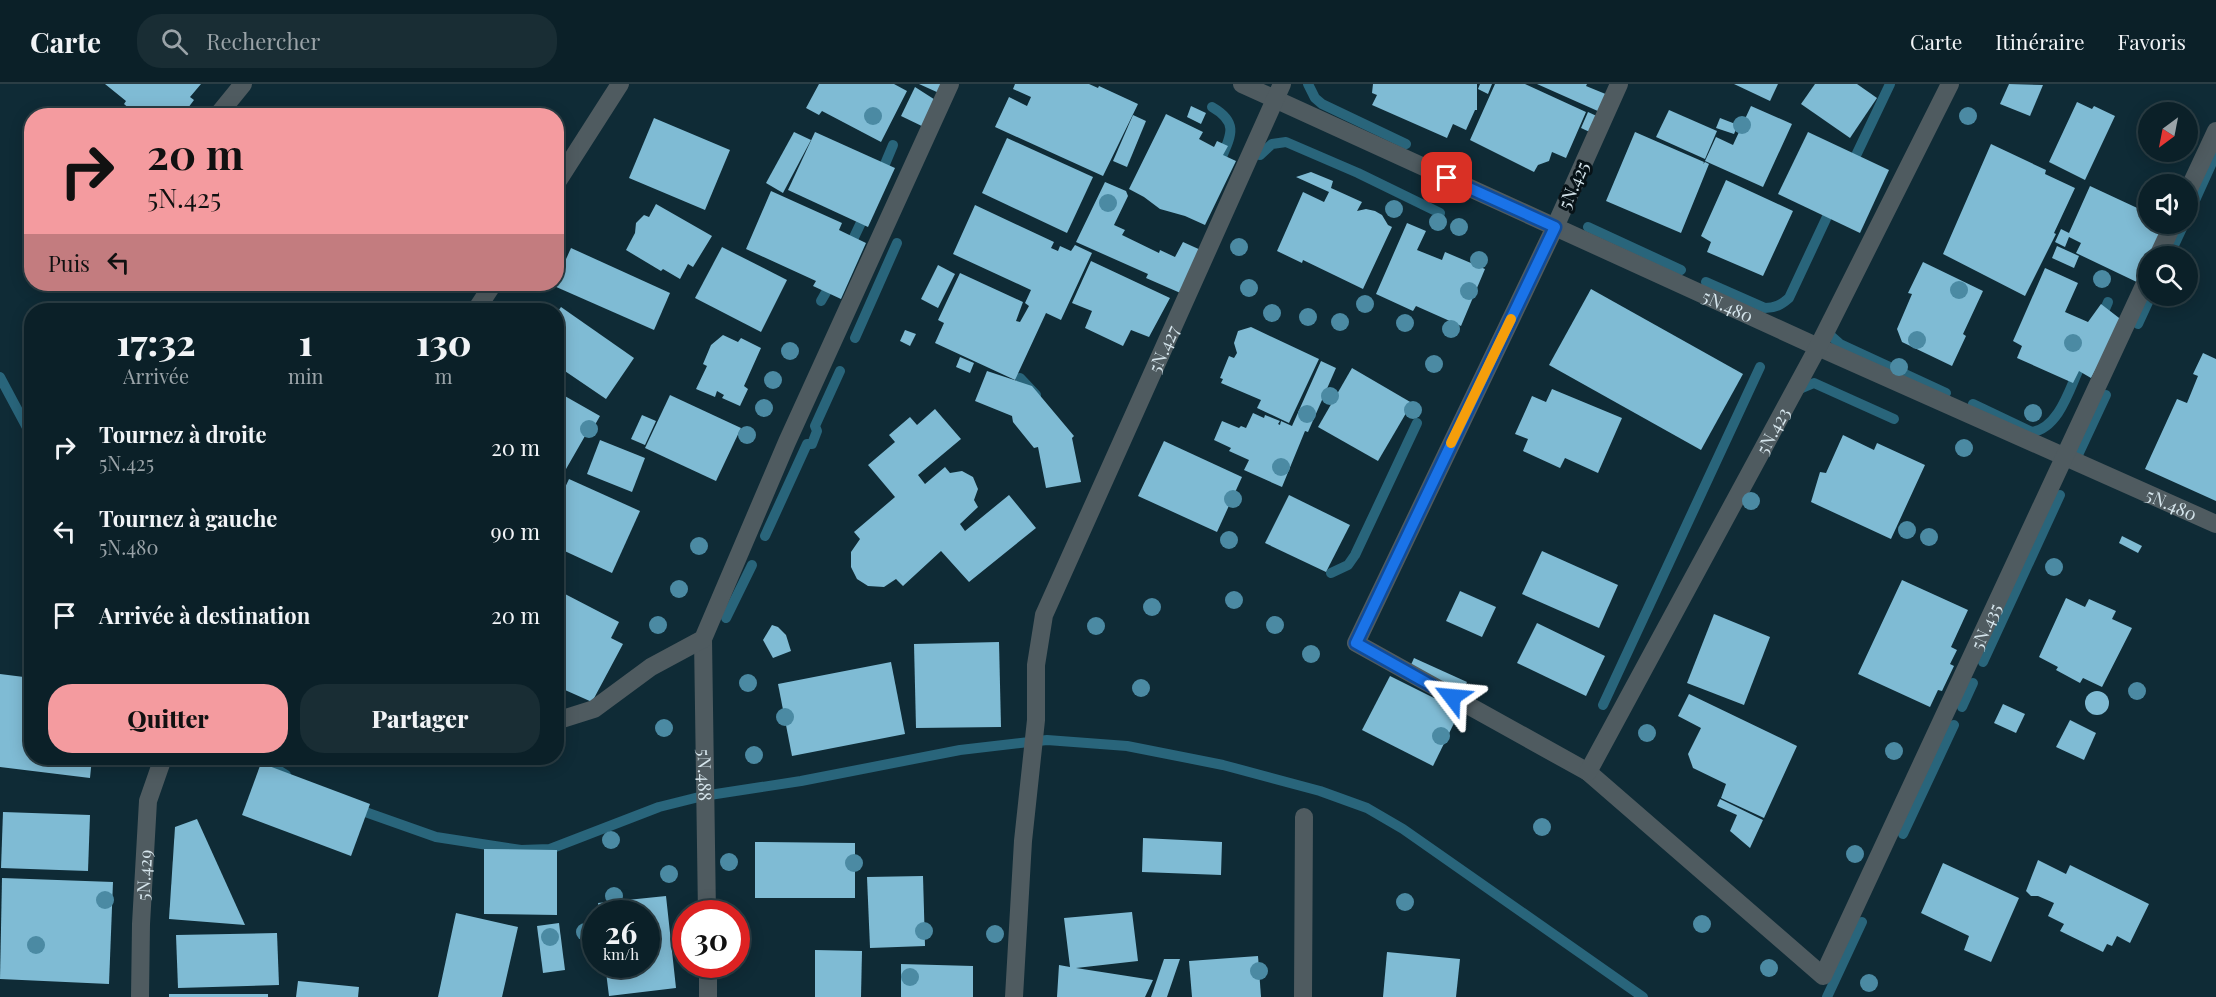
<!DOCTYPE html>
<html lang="fr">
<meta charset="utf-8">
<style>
body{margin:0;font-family:"Playfair Display",serif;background:#192d34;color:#f1f3f6;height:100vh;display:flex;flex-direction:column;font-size:22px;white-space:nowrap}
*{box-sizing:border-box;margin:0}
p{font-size:20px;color:#9aa3a8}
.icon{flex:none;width:33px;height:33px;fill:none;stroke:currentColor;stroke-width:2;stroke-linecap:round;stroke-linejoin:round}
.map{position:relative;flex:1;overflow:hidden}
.details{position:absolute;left:24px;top:219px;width:540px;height:462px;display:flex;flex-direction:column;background:#0b2028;border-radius:24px;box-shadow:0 3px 15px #0003,0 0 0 2px #2b3e45}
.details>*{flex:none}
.hud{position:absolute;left:24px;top:24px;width:540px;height:183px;border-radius:24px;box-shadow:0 3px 15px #0003,0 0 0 2px #2b3e45;background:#f49b9f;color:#111;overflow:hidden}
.needle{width:39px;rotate:212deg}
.tools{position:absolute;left:2138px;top:18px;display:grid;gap:12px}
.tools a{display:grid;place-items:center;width:60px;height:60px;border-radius:50%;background:#0b2028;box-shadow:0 3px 15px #0003,0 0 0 2px #2b3e45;font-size:30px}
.speed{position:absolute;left:582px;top:816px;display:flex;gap:12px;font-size:30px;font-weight:700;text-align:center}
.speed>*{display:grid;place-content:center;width:78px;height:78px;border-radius:50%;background:#0b2028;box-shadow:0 3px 15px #0003,0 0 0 2px #2b3e45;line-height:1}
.speed small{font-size:15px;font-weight:400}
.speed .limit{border:9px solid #d22;background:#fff;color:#111}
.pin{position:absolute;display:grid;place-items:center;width:51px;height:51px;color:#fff;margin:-26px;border-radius:12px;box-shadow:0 3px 9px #0006}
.me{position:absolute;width:66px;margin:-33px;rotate:299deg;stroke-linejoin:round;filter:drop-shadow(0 0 4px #0008)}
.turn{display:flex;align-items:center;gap:21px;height:126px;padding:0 24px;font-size:27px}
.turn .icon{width:78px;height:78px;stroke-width:2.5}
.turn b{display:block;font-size:42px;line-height:51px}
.then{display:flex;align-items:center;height:57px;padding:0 24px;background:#0003;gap:12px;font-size:22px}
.eta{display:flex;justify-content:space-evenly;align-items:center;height:102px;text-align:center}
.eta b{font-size:36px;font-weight:800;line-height:42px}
.button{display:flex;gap:12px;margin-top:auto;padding:12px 24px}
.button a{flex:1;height:69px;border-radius:24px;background:#f49b9f;color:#111;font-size:24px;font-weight:800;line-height:69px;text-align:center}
.button a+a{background:#192d34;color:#f1f3f6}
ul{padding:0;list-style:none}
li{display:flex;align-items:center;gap:18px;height:84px;padding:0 24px}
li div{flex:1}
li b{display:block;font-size:22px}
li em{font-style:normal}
header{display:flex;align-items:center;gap:36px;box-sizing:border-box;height:84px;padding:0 30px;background:#0b2028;border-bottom:2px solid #2b3e45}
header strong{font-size:28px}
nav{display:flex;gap:33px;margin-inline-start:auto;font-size:21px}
.search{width:420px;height:54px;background:#192d34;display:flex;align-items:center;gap:15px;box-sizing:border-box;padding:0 21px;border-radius:24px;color:#9aa3a8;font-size:22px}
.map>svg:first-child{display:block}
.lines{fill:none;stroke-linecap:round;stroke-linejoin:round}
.stream{stroke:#29657b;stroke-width:10}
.building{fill:#7fbbd4}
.street{stroke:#4f5b60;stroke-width:18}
.tree{fill:#4b8aa3}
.route-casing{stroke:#114b97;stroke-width:15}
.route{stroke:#1a73e8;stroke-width:10}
.slow{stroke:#f59e0b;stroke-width:10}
.labels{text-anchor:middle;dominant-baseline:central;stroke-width:6;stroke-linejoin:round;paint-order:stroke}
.street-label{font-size:18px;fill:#d5e5ec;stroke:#071217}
</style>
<header>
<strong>Carte</strong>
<div class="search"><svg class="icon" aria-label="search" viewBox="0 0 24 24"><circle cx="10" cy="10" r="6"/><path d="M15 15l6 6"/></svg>Rechercher</div>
<nav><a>Carte</a><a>Itinéraire</a><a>Favoris</a></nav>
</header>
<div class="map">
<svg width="2216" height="913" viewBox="0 0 2216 913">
<rect width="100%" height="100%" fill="#0f2b36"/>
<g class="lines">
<g class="stream">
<polyline points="1308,0 1315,14 1322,20 1406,60"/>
<path d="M1212,23C1238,38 1232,50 1221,75"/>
<polyline points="1260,71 1272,60 1286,58 1358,89 1440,129"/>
<polyline points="1850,84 1890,0"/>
<polyline points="880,92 893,61"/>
<polyline points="2187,134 2216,70"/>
<polyline points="1588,143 1681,186"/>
<polyline points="848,166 866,128"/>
<polyline points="2169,172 2184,140"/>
<path d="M1706,198L1765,224C1775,224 1781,221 1789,214L1832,122"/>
<polyline points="821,217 833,196"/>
<polyline points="2100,237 2108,218"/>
<polyline points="2138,240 2150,214"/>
<polyline points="1828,243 1831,252 1840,260 1946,309"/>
<polyline points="855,254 897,159"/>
<polyline points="0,293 32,353"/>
<polyline points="1020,294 1036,311"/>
<polyline points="1795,307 1814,299 1894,335"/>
<path d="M1973,320L2032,348C2058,344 2069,307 2078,287"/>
<polyline points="2078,371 2106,311"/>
<polyline points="765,452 807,360 812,360 817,347 815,342 840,287"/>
<polyline points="1331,489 1348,481 1355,471 1417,339"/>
<polyline points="726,534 752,481"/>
<polyline points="1983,578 2060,411"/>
<polyline points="1603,621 1760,283"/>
<polyline points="1962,623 1973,599"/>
<polyline points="259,674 286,691"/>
<polyline points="354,724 436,753 521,766 550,765 659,723 703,712 801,697 960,666 1047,656 1127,662 1223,681 1320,707 1367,724 1403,745 1643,913"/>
<polyline points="1903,750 1954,641"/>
<polyline points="1827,913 1862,838"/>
</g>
</g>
<g class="building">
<polygon points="105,0 201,0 190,13 194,16 182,32 138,32 124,20 126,17"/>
<polygon points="819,0 894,0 907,7 881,58 822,27 819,31 806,24"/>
<polygon points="919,0 943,0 939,9"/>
<polygon points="1015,0 1089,0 1098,4 1099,2 1138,20 1103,92 995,43 1009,13 1027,22 1031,13 1013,5"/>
<polygon points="1373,0 1477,0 1477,26 1475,26 1466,46 1453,40 1447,54 1372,21 1377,11 1372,9"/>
<polygon points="1480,0 1492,0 1488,10 1478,5"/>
<polygon points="1495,0 1525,0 1586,28 1566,74 1552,68 1549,77 1538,81 1534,88 1470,56"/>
<polygon points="1537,0 1587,0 1586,2 1608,11 1600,28"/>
<polygon points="1734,0 1778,0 1770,17"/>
<polygon points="1815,0 1857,0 1877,14 1850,54 1801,20"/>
<polygon points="2009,0 2043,1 2030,32 2000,20"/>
<polygon points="915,3 940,19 928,45 901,32"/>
<polygon points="2077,18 2092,25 2094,22 2115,32 2085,96 2049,78"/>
<polygon points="1191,22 1206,29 1201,40 1187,33"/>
<polygon points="1751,22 1792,40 1763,103 1705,77 1716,53 1733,61"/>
<polygon points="1669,26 1717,47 1705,75 1656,53"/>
<polygon points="1588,28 1601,34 1594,50 1581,44"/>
<polygon points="1166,30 1203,48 1199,55 1214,63 1217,57 1228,62 1223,71 1236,77 1205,141 1185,132 1160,125 1144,113 1129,105"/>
<polygon points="1133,31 1146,37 1127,83 1113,77"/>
<polygon points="654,34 730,66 705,126 629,94"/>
<polygon points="1720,34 1738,41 1734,50 1716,44"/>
<polygon points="794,48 811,56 783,109 766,99"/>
<polygon points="815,48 895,84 868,143 788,106"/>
<polygon points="1635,48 1704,78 1703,80 1705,78 1709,80 1681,149 1606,117"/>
<polygon points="1808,48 1889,86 1860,149 1778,110"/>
<polygon points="1007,54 1093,93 1067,149 982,109"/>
<polygon points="1991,60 2046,86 2045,90 2075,104 2054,149 2056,150 2025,212 1943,170"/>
<polygon points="1311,88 1333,97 1331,104 1362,118 1357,127 1366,125 1375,127 1382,131 1388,141 1392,143 1363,205 1303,176 1302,179 1277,167 1303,108 1324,118 1329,108 1296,93"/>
<polygon points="1726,96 1793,127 1763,192 1707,168 1711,158 1701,152"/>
<polygon points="1105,98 1126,107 1128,112 1114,141 1125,146 1122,151 1159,169 1160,166 1175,173 1183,158 1203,167 1185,211 1146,194 1148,190 1076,158"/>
<polygon points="2090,102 2148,129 2148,140 2170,140 2156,172 2148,172 2148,190 2143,201 2076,169 2081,159 2069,153 2065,163 2055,158 2061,145 2069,149"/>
<polygon points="771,107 842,139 839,146 866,159 841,215 813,202 816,197 746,165"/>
<polygon points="656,120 712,152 693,183 688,180 680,195 663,185 661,187 626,166 635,149 636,139 644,131 649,133"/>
<polygon points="975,121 1054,158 1051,164 1058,167 1060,162 1071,167 1075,161 1092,169 1061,236 1046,229 1015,296 935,259 944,239 938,236 960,189 1023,218 1016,237 1020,238 1029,222 1025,219 1031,206 953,170"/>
<polygon points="1407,139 1426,147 1417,166 1442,176 1445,168 1485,185 1461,242 1416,222 1413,227 1376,210"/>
<polygon points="2057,162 2079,172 2074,184 2052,174"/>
<polygon points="722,163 787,196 761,248 695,214"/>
<polygon points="571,164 670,209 654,246 554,202"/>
<polygon points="1091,177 1170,214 1149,253 1131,246 1123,262 1085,244 1092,227 1072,219"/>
<polygon points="1923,178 1983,207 1963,250 1966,252 1952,282 1902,258 1897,245 1912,210 1908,209"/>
<polygon points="938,181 955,190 938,224 921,215"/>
<polygon points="2045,184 2078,199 2065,228 2088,238 2101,220 2123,237 2091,294 2079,287 2073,299 2017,274 2022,262 2013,257"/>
<polygon points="1591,205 1743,290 1701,366 1549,281"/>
<polygon points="561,223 634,274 606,315 556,281 556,230"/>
<polygon points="1251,243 1319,275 1289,339 1257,324 1261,316 1221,299 1223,295 1220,294 1229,272 1234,274 1237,269 1234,259 1238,247"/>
<polygon points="905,246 916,250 910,262 900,257"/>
<polygon points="723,251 738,258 741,254 761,264 744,302 748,305 740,322 722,314 724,311 717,307 715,313 696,305 707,282 703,280 711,261"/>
<polygon points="2203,269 2216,275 2216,417 2145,385 2177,315 2187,319 2198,292 2193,290"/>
<polygon points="960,273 974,279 970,289 956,283"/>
<polygon points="1321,277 1336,284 1308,348 1305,347 1282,403 1244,386 1249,376 1229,367 1231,364 1214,356 1222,337 1239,344 1241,342 1246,344 1253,329 1264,334 1265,331 1280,337 1278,340 1280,341 1281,337 1292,342"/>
<polygon points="1352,284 1412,319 1378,377 1318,343"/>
<polygon points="987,287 1032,302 1074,352 1072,354 1081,398 1046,404 1038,363 1034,364 1013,338 1012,332 975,317"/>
<polygon points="1552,305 1622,334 1598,389 1565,374 1560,384 1523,367 1528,355 1515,350 1532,312 1546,318"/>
<polygon points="556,307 600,332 588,353 585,352 562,392 556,389"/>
<polygon points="670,311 741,344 716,397 645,364"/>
<polygon points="935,325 961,355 918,391 925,400 945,383 950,389 962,387 973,393 978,405 974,416 978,423 960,440 965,447 1009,411 1036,444 969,498 941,467 903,502 896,495 884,503 868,502 857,495 851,483 851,468 860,455 854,448 895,413 868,381 895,358 889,351 910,333 917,341"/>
<polygon points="642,331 656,337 645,361 631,355"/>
<polygon points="1843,351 1874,366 1877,359 1925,381 1891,455 1811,418 1820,388 1826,389"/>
<polygon points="600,356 645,374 632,408 587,390"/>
<polygon points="1164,357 1242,393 1217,448 1138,412"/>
<polygon points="569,395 640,427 612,489 556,463 556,423"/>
<polygon points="1289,411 1350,441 1326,488 1265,459"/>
<polygon points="2122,452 2142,462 2138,469 2119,459"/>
<polygon points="1542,467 1618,501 1599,544 1522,510"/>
<polygon points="1902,496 1968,526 1951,563 1957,566 1950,580 1954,582 1942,607 1938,606 1930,623 1858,590"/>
<polygon points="1460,507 1496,523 1482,553 1446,537"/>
<polygon points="565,510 619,538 611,554 623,560 592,618 556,602 556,525"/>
<polygon points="2066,514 2085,523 2089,515 2116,527 2112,535 2132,544 2102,603 2083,594 2080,599 2056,586 2058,583 2039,573"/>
<polygon points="1714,530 1770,553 1744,621 1687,599"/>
<polygon points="1537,539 1605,572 1586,612 1517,579"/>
<polygon points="772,541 778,543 786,551 791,567 773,574 763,556"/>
<polygon points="999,558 1001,643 916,644 914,560"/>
<polygon points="1414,574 1467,598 1458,616 1406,592"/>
<polygon points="891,578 905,650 792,672 778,600"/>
<polygon points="0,590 32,594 32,674 92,674 90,694 0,683"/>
<polygon points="1390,592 1460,627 1433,682 1362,646"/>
<circle cx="2097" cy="619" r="12"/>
<polygon points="1689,610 1797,662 1764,734 1721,714 1726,700 1693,684 1688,670 1701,644 1678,632"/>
<polygon points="2003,620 2025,630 2016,649 1994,639"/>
<polygon points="2070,636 2096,649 2084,676 2056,663"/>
<polygon points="261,679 370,720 351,772 242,731"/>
<polygon points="1720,715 1763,736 1750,764 1730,747 1737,731 1717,722"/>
<polygon points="3,728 90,731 88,787 1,784"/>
<polygon points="197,735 245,841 169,835 175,743"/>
<polygon points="1143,754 1222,758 1221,791 1142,788"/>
<polygon points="755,758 855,759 855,814 755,814"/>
<polygon points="484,765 557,766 557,831 484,830"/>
<polygon points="2038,776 2066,790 2070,781 2149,820 2130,859 2117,852 2112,862 2107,860 2103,868 2060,847 2064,840 2048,832 2054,819 2038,812 2031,812 2026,807"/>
<polygon points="1943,779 2019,814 1991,878 1964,866 1969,852 1921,829"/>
<polygon points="923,792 925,862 870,864 867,793"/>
<polygon points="2,794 113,798 109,900 0,895"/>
<polygon points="666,812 676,904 609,912 605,880 646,880 646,830 600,830 598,819"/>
<polygon points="1132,828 1138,877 1076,884 1153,896 1145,913 1057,913 1059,881 1070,883 1064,834"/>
<polygon points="456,829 518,843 502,913 438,913"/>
<polygon points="559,839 565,886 543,889 537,842"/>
<polygon points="277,849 279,901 178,904 176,851"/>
<polygon points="815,866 862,867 861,913 815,913"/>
<polygon points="1387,868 1460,875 1456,913 1383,913"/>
<polygon points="1258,872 1261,913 1192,913 1189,877"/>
<polygon points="1164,875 1180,875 1167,913 1151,913"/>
<polygon points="901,880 973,882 973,913 901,913"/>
<polygon points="298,897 359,903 358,913 296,913"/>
<rect x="169" y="910" width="99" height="3"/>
</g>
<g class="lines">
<g class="street">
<path id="s1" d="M1242,0L1818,263L2216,440"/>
<path id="s2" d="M1619,0L1555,143L1356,559L1588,688L1823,892L2148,193"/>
<polyline points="217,32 243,0"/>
<polyline points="556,100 620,0"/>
<polyline points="2187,109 2216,47"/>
<polyline points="2158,172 2173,140"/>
<polyline points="476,226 493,200"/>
<path id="s3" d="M703,555L707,830"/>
<polyline points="556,637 594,625 651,583 703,555 787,358 950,0"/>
<path id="s4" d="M1588,688L1818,263L1950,0"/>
<polyline points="708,880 708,913"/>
<path id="s5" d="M140,913L141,840L148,717L163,674"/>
<path id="s6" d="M1014,913L1023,757L1036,636V581L1044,531L1282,0"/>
<polyline points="1303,913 1304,733"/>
</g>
</g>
<g class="tree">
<circle cx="873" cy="32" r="9"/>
<circle cx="1968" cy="32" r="9"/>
<circle cx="1742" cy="41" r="9"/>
<circle cx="1108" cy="119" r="9"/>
<circle cx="1394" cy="125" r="9"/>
<circle cx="1438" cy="138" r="9"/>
<circle cx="1459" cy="143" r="9"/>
<circle cx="1239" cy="163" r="9"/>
<circle cx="1479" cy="176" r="9"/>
<circle cx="2102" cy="195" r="9"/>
<circle cx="1249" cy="204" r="9"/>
<circle cx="1959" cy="206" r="9"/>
<circle cx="1469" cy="207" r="9"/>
<circle cx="1365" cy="220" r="9"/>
<circle cx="1272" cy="229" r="9"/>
<circle cx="1308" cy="233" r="9"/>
<circle cx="1340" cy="238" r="9"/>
<circle cx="1405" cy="239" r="9"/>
<circle cx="1451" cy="245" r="9"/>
<circle cx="1917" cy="256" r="9"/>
<circle cx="2073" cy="259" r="9"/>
<circle cx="790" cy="267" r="9"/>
<circle cx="1434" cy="280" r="9"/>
<circle cx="1899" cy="283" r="9"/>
<circle cx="773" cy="296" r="9"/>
<circle cx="1330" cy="312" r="9"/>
<circle cx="764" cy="324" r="9"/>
<circle cx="1413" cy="326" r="9"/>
<circle cx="2033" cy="329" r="9"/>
<circle cx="1307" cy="330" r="9"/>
<circle cx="589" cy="345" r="9"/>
<circle cx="747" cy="351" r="9"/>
<circle cx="1964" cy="364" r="9"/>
<circle cx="1281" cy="383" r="9"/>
<circle cx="1233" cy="415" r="9"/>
<circle cx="1751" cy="417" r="9"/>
<circle cx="1907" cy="446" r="9"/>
<circle cx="1929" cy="453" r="9"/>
<circle cx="1229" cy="456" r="9"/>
<circle cx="699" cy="462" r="9"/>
<circle cx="2054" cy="483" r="9"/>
<circle cx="679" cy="505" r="9"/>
<circle cx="1234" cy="516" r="9"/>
<circle cx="1152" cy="523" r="9"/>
<circle cx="658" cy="541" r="9"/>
<circle cx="1275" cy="541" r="9"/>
<circle cx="1096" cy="542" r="9"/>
<circle cx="1311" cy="570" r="9"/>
<circle cx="748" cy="599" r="9"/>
<circle cx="1141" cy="604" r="9"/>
<circle cx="2137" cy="607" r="9"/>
<circle cx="785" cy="633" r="9"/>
<circle cx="664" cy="644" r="9"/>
<circle cx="1647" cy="649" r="9"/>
<circle cx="1441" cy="652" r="9"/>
<circle cx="1894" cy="667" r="9"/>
<circle cx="754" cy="671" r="9"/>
<circle cx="1542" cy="743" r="9"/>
<circle cx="611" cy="756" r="9"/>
<circle cx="1855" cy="770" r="9"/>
<circle cx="729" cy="778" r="9"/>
<circle cx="854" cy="779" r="9"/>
<circle cx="669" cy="790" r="9"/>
<circle cx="614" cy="812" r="9"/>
<circle cx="105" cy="816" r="9"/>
<circle cx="1405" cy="818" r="9"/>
<circle cx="1702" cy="840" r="9"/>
<circle cx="924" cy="847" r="9"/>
<circle cx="585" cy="848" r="9"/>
<circle cx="995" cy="850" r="9"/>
<circle cx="550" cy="853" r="9"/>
<circle cx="36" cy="861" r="9"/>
<circle cx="1769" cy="884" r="9"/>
<circle cx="1259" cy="887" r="9"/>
<circle cx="910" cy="893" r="9"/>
<circle cx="1869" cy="899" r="9"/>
</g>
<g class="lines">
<defs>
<polyline id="route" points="1447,94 1555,143 1356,559 1452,613"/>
</defs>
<use href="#route" class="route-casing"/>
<use href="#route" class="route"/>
<polyline class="slow" points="1451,359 1511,235"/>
</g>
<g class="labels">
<g class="street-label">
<text transform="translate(1573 101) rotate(-66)">5N.425</text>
<text stroke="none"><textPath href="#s1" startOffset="534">5N.480</textPath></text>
<text stroke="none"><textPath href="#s6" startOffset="675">5N.427</textPath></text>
<text stroke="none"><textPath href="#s4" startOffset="388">5N.423</textPath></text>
<text stroke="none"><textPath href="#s1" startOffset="1020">5N.480</textPath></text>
<text stroke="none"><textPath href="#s2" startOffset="1580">5N.435</textPath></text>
<text stroke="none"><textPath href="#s3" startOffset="136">5N.488</textPath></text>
<text stroke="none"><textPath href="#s5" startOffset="122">5N.429</textPath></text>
</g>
</g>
</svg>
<div class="tools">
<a><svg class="needle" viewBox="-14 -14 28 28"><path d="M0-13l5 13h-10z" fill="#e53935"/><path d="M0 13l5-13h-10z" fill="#9aa3a8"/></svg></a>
<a><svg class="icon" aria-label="sound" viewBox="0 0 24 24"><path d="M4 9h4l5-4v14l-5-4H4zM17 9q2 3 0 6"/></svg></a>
<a><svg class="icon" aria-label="search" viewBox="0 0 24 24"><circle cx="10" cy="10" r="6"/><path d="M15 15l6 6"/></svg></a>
</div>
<div class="speed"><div>26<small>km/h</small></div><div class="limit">30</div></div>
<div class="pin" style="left:1447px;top:94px;background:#d93025"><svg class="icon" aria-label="arrive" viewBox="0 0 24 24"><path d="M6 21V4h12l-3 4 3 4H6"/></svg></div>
<svg class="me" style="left:1452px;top:613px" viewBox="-20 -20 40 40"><path d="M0-17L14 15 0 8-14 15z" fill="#1a73e8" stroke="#fff" stroke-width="4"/></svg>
<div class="hud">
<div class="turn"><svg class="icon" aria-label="right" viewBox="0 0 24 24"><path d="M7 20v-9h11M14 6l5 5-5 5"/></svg><div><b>20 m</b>5N.425</div></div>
<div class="then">Puis<svg class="icon" aria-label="left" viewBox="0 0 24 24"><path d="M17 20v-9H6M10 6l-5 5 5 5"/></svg></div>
</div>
<section class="details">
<div class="eta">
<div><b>17:32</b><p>Arrivée</p></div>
<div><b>1</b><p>min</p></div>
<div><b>130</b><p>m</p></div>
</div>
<ul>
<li><svg class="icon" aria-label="right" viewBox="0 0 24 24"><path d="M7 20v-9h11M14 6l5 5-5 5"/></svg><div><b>Tournez à droite</b><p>5N.425</p></div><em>20 m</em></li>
<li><svg class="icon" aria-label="left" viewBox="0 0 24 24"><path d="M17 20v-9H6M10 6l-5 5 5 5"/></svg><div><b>Tournez à gauche</b><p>5N.480</p></div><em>90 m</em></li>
<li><svg class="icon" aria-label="arrive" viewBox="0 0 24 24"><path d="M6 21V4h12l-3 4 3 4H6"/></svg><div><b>Arrivée à destination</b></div><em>20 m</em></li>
</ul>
<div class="button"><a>Quitter</a><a>Partager</a></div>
</section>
</div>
